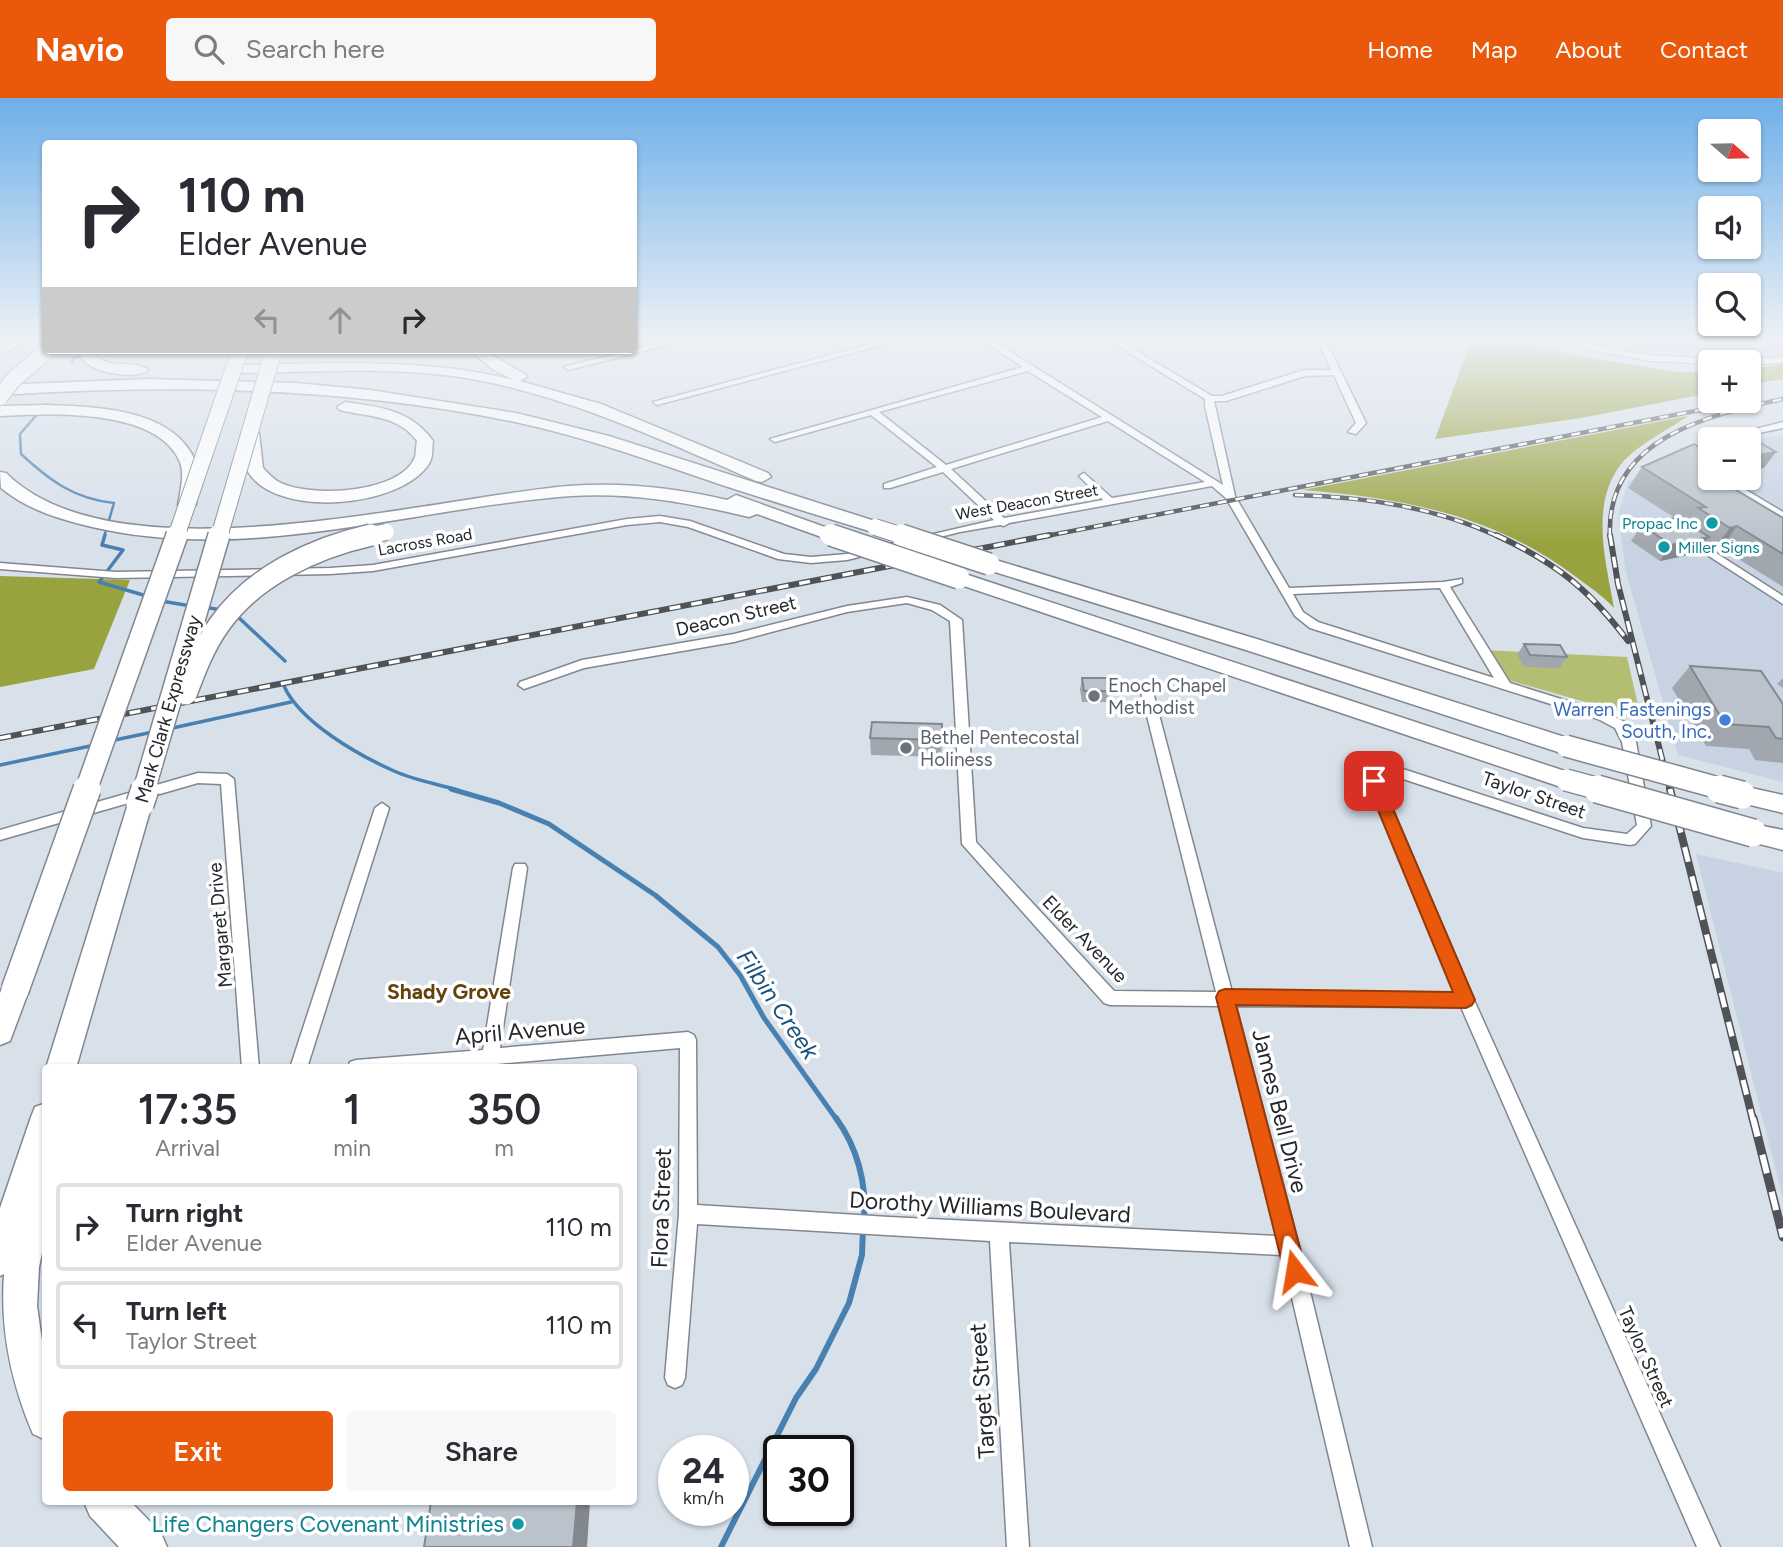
<!DOCTYPE html>
<meta charset="utf-8">
<style>
body{margin:0;font-family:Figtree,sans-serif;background:#f7f7f7;color:#2b2b33;height:100vh;display:flex;flex-direction:column;font-size:26px;white-space:nowrap}
*{box-sizing:border-box;margin:0}
p{font-size:23px;color:#7c7c81}
.icon{flex:none;width:38px;height:38px;fill:none;stroke:currentColor;stroke-width:2;stroke-linecap:round;stroke-linejoin:round}
.map{position:relative;flex:1;overflow:hidden}
.panel{position:absolute;left:42px;top:966px;width:595px;height:441px;display:flex;flex-direction:column;background:#fff;border-radius:7px;box-shadow:0 2px 5px #0004}
.panel>*{flex:none}
.top-card{position:absolute;left:42px;top:42px;width:595px;height:214px;border-radius:7px;box-shadow:0 2px 5px #0004;background:#fff;color:#2b2b33;overflow:hidden}
.needle{width:46px;rotate:110deg}
.tools{position:absolute;left:1698px;top:21px;display:grid;gap:14px}
.tools a{display:grid;place-items:center;width:63px;height:63px;border-radius:7px;background:#fff;box-shadow:0 2px 5px #0004;font-size:35px}
.speed{position:absolute;left:658px;top:1337px;display:flex;gap:14px;font-size:35px;font-weight:700;text-align:center}
.speed>*{display:grid;place-content:center;width:91px;height:91px;border-radius:50%;background:#fff;box-shadow:0 2px 5px #0004;line-height:1}
.speed small{font-size:18px;font-weight:400}
.speed .limit{border:4px solid #111;border-radius:10px;background:#fff;color:#111}
.pin{position:absolute;display:grid;place-items:center;width:60px;height:60px;color:#fff;margin:-30px;border-radius:14px;box-shadow:0 4px 10px #0006}
.me{position:absolute;width:77px;margin:-38px;rotate:346deg;stroke-linejoin:round;filter:drop-shadow(0 0 5px #0008)}
.turn{display:flex;align-items:center;gap:24px;height:147px;padding:0 21px;font-size:32px}
.turn .icon{width:91px;height:91px;stroke-width:2.5}
.turn b{display:block;font-size:49px;line-height:60px}
.lanes{display:flex;align-items:center;height:66px;padding:0 21px;background:#0003;justify-content:center;gap:35px;direction:ltr}
.lanes .off{opacity:.35}
.eta{display:flex;justify-content:space-evenly;align-items:center;height:119px;text-align:center}
.eta b{font-size:42px;font-weight:600;line-height:49px}
.action{display:flex;gap:14px;margin-top:auto;padding:14px 21px}
.action a{flex:1;height:80px;border-radius:7px;background:#ea580c;color:#fff;font-size:28px;font-weight:600;line-height:80px;text-align:center}
.action a+a{background:#f7f7f7;color:#2b2b33}
ul{padding:0;list-style:none}
li{display:flex;align-items:center;gap:21px;height:88px;margin:0 14px 10px;padding:0 7px;border:4px solid #e1e1e2;border-radius:7px}
li div{flex:1}
li b{display:block;font-size:26px}
li em{font-style:normal}
header{display:flex;align-items:center;gap:42px;box-sizing:border-box;height:98px;padding:0 35px;background:#ea580c;color:#fff}
header strong{font-size:33px}
nav{display:flex;gap:38px;margin-inline-start:auto;font-size:24px}
.search{width:490px;height:63px;background:#f7f7f7;display:flex;align-items:center;gap:18px;box-sizing:border-box;padding:0 24px;border-radius:7px;color:#7c7c81;font-size:26px}
.map>svg:first-child{display:block}
.built{fill:#c7d3e3}
.green{fill:#b4be72}
.forest{fill:#98a23f}
.lines{fill:none;stroke-linecap:round;stroke-linejoin:round}
.stream-far3{stroke:#4881b1;stroke-width:2.5}
.stream-far2{stroke:#4881b1;stroke-width:3.5}
.stream-far1{stroke:#4881b1;stroke-width:5}
.stream{stroke:#4881b1;stroke-width:6}
.minor-casing{stroke:#808790;stroke-width:3}
.tertiary-casing{stroke:#808790;stroke-width:2}
.motorway-casing{stroke:#808790;stroke-width:3}
.minor{fill:#fff;fill-rule:evenodd}
.tertiary{fill:#fff;fill-rule:evenodd}
.motorway{fill:#fff;fill-rule:evenodd}
.rail-far3-casing{stroke:#4f5358;stroke-width:4.5}
.rail-far2-casing{stroke:#4f5358;stroke-width:6}
.rail-far1-casing{stroke:#4f5358;stroke-width:8}
.rail-casing{stroke:#4f5358;stroke-width:9}
.rail-far3{stroke:#fff;stroke-width:2.5;stroke-dasharray:9;stroke-linecap:butt}
.rail-far2{stroke:#fff;stroke-width:3.5;stroke-dasharray:11;stroke-linecap:butt}
.rail-far1{stroke:#fff;stroke-width:5;stroke-dasharray:15;stroke-linecap:butt}
.rail{stroke:#fff;stroke-width:6;stroke-dasharray:19;stroke-linecap:butt}
.motorway-bridge-far2-casing{stroke:#808790;stroke-width:18;stroke-linecap:butt}
.motorway-bridge-far1-casing{stroke:#808790;stroke-width:24;stroke-linecap:butt}
.motorway-bridge-casing{stroke:#808790;stroke-width:30;stroke-linecap:butt}
.motorway-bridge-far2{stroke:#fff;stroke-width:16}
.motorway-bridge-far1{stroke:#fff;stroke-width:21}
.motorway-bridge{stroke:#fff;stroke-width:27}
.wall{fill:#a0a7af}
.shaded-wall{fill:#82888e}
.building{fill:#bac2cb;stroke:#82888e;stroke-width:2}
.route{fill:#ea580c;stroke:#983908;stroke-width:2}
.culture-dot{fill:#0f9aa8;stroke:#fff;stroke-width:2.5}
.worship-dot{fill:#6b7280;stroke:#fff;stroke-width:2.5}
.shop-dot{fill:#3f7fe0;stroke:#fff;stroke-width:2.5}
.labels{text-anchor:middle;dominant-baseline:central;stroke-width:7;stroke-linejoin:round;paint-order:stroke}
.far-street-label{font-size:16px;fill:#24272b;stroke:#fff}
.far-culture-label{font-size:16px;fill:#0d838f;stroke:#fff;text-anchor:end}
.street-label{font-size:19px;fill:#24272b;stroke:#fff}
.worship-label{font-size:19px;fill:#5b616d;stroke:#fff;text-anchor:start}
.shop-label{font-size:19px;fill:#366cbe;stroke:#fff;text-anchor:end}
.neighbourhood-label{font-size:21px;font-weight:bold;fill:#63430c;stroke:#fff}
.near-street-label{font-size:23px;fill:#24272b;stroke:#fff}
.near-culture-label{font-size:23px;fill:#0d838f;stroke:#fff;text-anchor:end}
.near-water-label{font-size:24px;font-style:italic;fill:#18527d;stroke:#fff}
</style>
<header>
<strong>Navio</strong>
<div class="search"><svg class="icon" aria-label="search" viewBox="0 0 24 24"><circle cx="10" cy="10" r="6"/><path d="M15 15l6 6"/></svg>Search here</div>
<nav><a>Home</a><a>Map</a><a>About</a><a>Contact</a></nav>
</header>
<div class="map">
<svg width="1783" height="1449" viewBox="0 0 1783 1449">
<rect width="100%" height="100%" fill="#d8e0ea"/>
<g class="built">
<polygon points="1582,243 1783,243 1783,256 1731,259 1656,253"/>
<polygon points="1783,337 1783,684 1678,657 1626,474 1618,417 1628,383 1710,349 1710,380 1748,380 1748,341"/>
<polygon points="1696,756 1783,775 1783,1101 1730,891"/>
</g>
<polygon class="green" points="1483,552 1627,559 1641,620 1501,580"/>
<g class="forest">
<polygon points="1471,243 1516,243 1576,258 1676,274 1710,274 1710,295 1581,320 1435,341"/>
<polygon points="1783,266 1783,281 1748,287 1748,271"/>
<path d="M1688,318C1669,331 1636,348 1622,365C1589,406 1606,464 1614,510C1602,497 1587,487 1572,476C1491,416 1401,400 1303,392Z"/>
<polygon points="0,478 130,482 94,571 0,589"/>
</g>
<g class="lines">
<g class="stream-far3">
<polyline points="72,264 73,260 91,255 145,252"/>
<path d="M46,306L20,336L21,356C49,382 74,401 114,405L104,439"/>
</g>
<g class="stream-far2">
<polyline points="105,437 102,447 123,452 99,484 150,499"/>
<polyline points="161,503 191,508"/>
<polyline points="203,509 222,512"/>
<polyline points="236,517 285,563"/>
<path d="M284,588C300,624 358,657 394,673C414,682 437,686 457,692"/>
<polyline points="168,631 291,604"/>
<polyline points="110,643 153,634"/>
<polyline points="0,667 95,647"/>
</g>
<polyline class="stream-far1" points="451,691 499,705 549,726 655,797 718,849 740,877 764,920 837,1022"/>
<g class="stream">
<path d="M836,1020C857,1049 867,1085 864,1121"/>
<polyline points="721,1449 796,1300 816,1271 849,1205 862,1157 863,1130"/>
</g>
<defs>
<g id="minor">
<polygon points="668,243 684,243 568,272 564,269"/>
<polygon points="882,243 897,243 657,307 653,304"/>
<path d="M983,243H993L1223,387L1205,308V301L1110,243H1120L1212,298H1222L1304,272H1331L1318,243H1326L1366,325L1356,336L1348,334L1356,325L1334,277L1305,278L1226,303H1214L1235,398L1289,490L1443,484L1462,481V485L1450,489L1510,585L1606,615L1625,624L1636,644L1651,728L1635,746L1630,747L1583,740L1403,681L1382,686L1474,902L1720,1449H1697L1461,909L1236,908L1299,1148L1372,1449H1350L1282,1157L1009,1144L1029,1449H1007L990,1143L697,1126L685,1280L682,1287L675,1290L668,1287L665,1280L679,1116L680,950L497,966V970H480V967L454,970H348L350,964L356,962L483,952L513,770L515,766H525L527,770L500,950L688,934L694,937L696,942L697,1107L889,1119L1277,1138L1219,908L1110,907L1104,905L962,746L950,523L932,512L907,505L847,514L734,544L584,570L524,591L518,587L520,584L582,562L734,536L847,508L907,499L940,507L962,522L976,744L1114,893L1216,894L1140,590L1146,586L1152,590L1232,894L1455,895L1367,683L1369,680L1403,671L1583,730L1627,736L1637,727L1622,644L1615,630L1598,621L1310,530L1295,518L1226,400L1212,388L1009,425L1004,428L1000,427L960,434L847,462L811,465L778,461L688,429L660,424L627,427L373,473L330,476L116,480L0,471V465L116,474L330,470L373,467L627,421L660,418L690,423L784,456L811,459L847,456L994,422L943,374L890,390H884V386L937,369L871,317L775,344L770,341L1023,269ZM1028,273L1102,319L946,367L879,314ZM1108,323L1205,384L1112,400L1084,375L1079,378L1103,402L1004,420L951,371ZM1440,490L1494,580L1318,524L1303,514L1293,496Z"/>
<polygon points="1783,324 1783,330 1730,341 1714,341"/>
<polygon points="1710,342 1710,349 1704,352 1699,360 1710,369 1710,377 1689,361 1698,348"/>
<polygon points="1714,380 1726,380 1783,414 1783,421"/>
<polygon points="1688,437 1783,498 1783,506 1684,442 1683,440"/>
<polygon points="198,675 227,676 234,681 259,970 242,970 221,686 198,685 0,742 0,732"/>
<polygon points="382,705 389,710 307,970 290,970 375,710"/>
</g>
<g id="tertiary">
<polygon points="1546,243 1568,243 1648,257 1720,261 1725,264 1710,266 1648,263"/>
<polygon points="1783,259 1783,265 1748,267 1748,264 1741,264 1746,261"/>
</g>
<g id="motorway">
<polygon points="9,243 29,243 0,256 0,247"/>
<path d="M79,252H93C104,275 133,259 148,272C137,282 100,275 88,266C83,263 81,258 79,252Z"/>
<path d="M470,252C491,252 506,267 525,276L527,279L520,283L601,306L768,375L771,379L762,384L756,383C664,343 571,299 472,281C397,268 320,274 244,275L237,271L244,267C335,265 425,260 514,282L492,271Z"/>
<path d="M148,281L296,285L370,292L516,315L609,338L881,425L884,429L881,433H869C820,418 771,403 722,387C654,364 586,339 515,324C345,289 173,286 0,297V287Z"/>
<path d="M345,304C380,309 411,312 433,343C432,349 433,358 430,364C404,410 274,422 247,372C241,362 243,347 243,335L251,330L259,335L263,370C268,375 273,381 279,384C308,400 401,396 415,359C416,355 416,348 417,343C398,317 368,319 340,312L337,309Z"/>
<path d="M47,307C97,309 173,310 196,364C202,376 197,394 196,407L187,412L178,407C180,394 185,377 180,364C157,309 48,316 0,318V308Z"/>
<path d="M0,374L6,375C117,485 427,400 569,388C622,384 676,390 727,402L736,397L833,432L836,436L827,441L757,416L749,419C690,405 633,394 571,398C411,410 252,466 92,429C59,421 28,412 1,390Z"/>
<polygon points="989,460 1260,542 1574,642 1577,648 1574,654 1566,656 1558,654 1246,552 982,470 980,466 982,462"/>
<polygon points="959,474 1574,676 1578,682 1574,688 1566,691 1558,688 952,484 949,480"/>
<polygon points="1742,688 1783,697 1783,715 1734,703 1730,697 1734,691"/>
<polygon points="140,697 149,700 152,706 76,970 46,970 128,706 131,700"/>
<polygon points="1753,726 1783,732 1783,752 1744,742 1741,735 1744,728"/>
<polygon points="15,880 25,883 29,892 10,943 0,947 0,895 5,883"/>
<path d="M46,1005V1136L39,1169L37,1208L46,1270V1342L33,1336C11,1284 0,1233 4,1176L0,1178V1110L31,1019L35,1009Z"/>
<polygon points="84,1404 131,1404 161,1435 167,1449 119,1449 90,1418"/>
</g>
</defs>
<use href="#minor" class="minor-casing"/>
<use href="#tertiary" class="tertiary-casing"/>
<use href="#motorway" class="motorway-casing"/>
<use href="#minor" class="minor"/>
<use href="#tertiary" class="tertiary"/>
<use href="#motorway" class="motorway"/>
<defs>
<g id="rail-far3">
<path d="M1295,397C1366,399 1435,409 1499,439"/>
<polyline points="1041,439 1747,303"/>
<path d="M1610,439C1605,341 1707,317 1783,301"/>
</g>
<g id="rail-far2">
<path d="M1496,437C1556,465 1588,490 1628,543"/>
<polyline points="1610,437 1618,486 1670,692"/>
<polyline points="0,640 1050,437"/>
</g>
<polyline id="rail-far1" points="1670,691 1753,1022"/>
<polyline id="rail" points="1753,1020 1783,1139"/>
</defs>
<use href="#rail-far3" class="rail-far3-casing"/>
<use href="#rail-far2" class="rail-far2-casing"/>
<use href="#rail-far1" class="rail-far1-casing"/>
<use href="#rail" class="rail-casing"/>
<use href="#rail-far3" class="rail-far3"/>
<use href="#rail-far2" class="rail-far2"/>
<use href="#rail-far1" class="rail-far1"/>
<use href="#rail" class="rail"/>
<defs>
<g id="motorway-bridge-far2">
<polyline points="0,299 13,282 48,252"/>
<polyline points="875,429 906,439"/>
<polyline points="827,436 836,439"/>
<polyline points="176,439 240,252"/>
<polyline points="219,439 272,258"/>
<polyline points="363,439 386,434"/>
</g>
<g id="motorway-bridge-far1">
<polyline points="831,437 959,480"/>
<polyline points="901,437 989,466"/>
<path d="M186,596C195,572 204,548 219,527C253,478 314,450 371,437"/>
<polyline points="1566,648 1726,692"/>
<polyline points="1566,682 1603,692"/>
<polyline points="86,692 177,437"/>
<polyline points="144,692 219,437"/>
</g>
<g id="motorway-bridge">
<polyline points="1597,691 1753,735"/>
<polyline points="1719,691 1742,697"/>
<polyline points="140,706 145,691"/>
<polyline points="15,892 87,691"/>
</g>
</defs>
<use href="#motorway-bridge-far2" class="motorway-bridge-far2-casing"/>
<use href="#motorway-bridge-far1" class="motorway-bridge-far1-casing"/>
<use href="#motorway-bridge" class="motorway-bridge-casing"/>
<use href="#motorway-bridge-far2" class="motorway-bridge-far2"/>
<use href="#motorway-bridge-far1" class="motorway-bridge-far1"/>
<use href="#motorway-bridge" class="motorway-bridge"/>
</g>
<g class="wall">
<polygon points="1642,369 1710,380 1732,380 1728,387 1783,420 1783,489 1721,450 1714,451 1705,445 1698,455 1660,463 1631,443 1642,427 1675,420 1628,390"/>
<polygon points="1524,546 1567,559 1560,570 1524,569 1517,557"/>
<polygon points="1690,568 1783,606 1783,665 1755,662 1749,651 1706,648 1672,590"/>
<polygon points="1082,580 1111,593 1108,604 1082,604 1080,591"/>
<polygon points="1783,580 1783,590 1777,586"/>
<polygon points="870,640 942,642 941,659 871,657"/>
</g>
<g class="shaded-wall">
<polygon points="1776,354 1764,370 1748,373 1748,359"/>
<polygon points="1711,380 1732,380 1723,393"/>
<polygon points="1737,428 1721,450 1714,451 1730,430"/>
<polygon points="1709,439 1698,455 1660,463 1671,447"/>
<polygon points="577,1404 590,1404 587,1449 573,1449"/>
</g>
<g class="building">
<polygon points="1752,340 1776,354 1748,359 1748,341 1746,341"/>
<polygon points="1694,346 1710,355 1710,380 1716,380 1783,420 1783,456 1737,428 1730,430 1698,410 1706,409 1642,369"/>
<polygon points="1678,419 1709,439 1671,447 1642,427"/>
<polygon points="1524,546 1560,547 1567,559 1530,557"/>
<polygon points="1690,568 1761,573 1783,606 1783,641 1776,640 1769,629 1725,626"/>
<polygon points="1082,580 1108,580 1111,593 1084,593"/>
<polygon points="872,624 942,626 942,642 870,640"/>
<polygon points="431,1404 577,1404 573,1449 424,1449"/>
</g>
<linearGradient id="sky" x2="0" y2="1"><stop stop-color="#6eafe9"/><stop offset="0.54" stop-color="#edf1f6"/><stop offset="1" stop-color="#edf1f6" stop-opacity="0"/></linearGradient>
<rect width="1783" height="446" fill="url(#sky)"/>
<polygon class="route" points="1374,677 1381,683 1475,902 1472,907 1466,910 1236,907 1306,1173 1303,1181 1295,1184 1287,1181 1284,1173 1216,899 1219,893 1225,891 1453,894 1366,683"/>
<g class="culture-dot">
<circle cx="1712" cy="425" r="7"/>
<circle cx="1664" cy="449" r="7"/>
<circle cx="518" cy="1426" r="7"/>
</g>
<g class="worship-dot">
<circle cx="1094" cy="598" r="7"/>
<circle cx="906" cy="650" r="7"/>
</g>
<circle class="shop-dot" cx="1725" cy="622" r="7"/>
<g class="labels">
<g class="far-street-label">
<text transform="translate(1027 404) rotate(-10)">West Deacon Street</text>
<text transform="translate(425 444) rotate(-10)">Lacross Road</text>
</g>
<g class="far-culture-label">
<text x="1698" y="425">Propac Inc</text>
<text x="1678" y="449" text-anchor="start">Miller Signs</text>
</g>
<g class="street-label">
<text transform="translate(736 518) rotate(-13)">Deacon Street</text>
<text transform="translate(168 611) rotate(-74)">Mark Clark Expressway</text>
<text transform="translate(1534 697) rotate(19)">Taylor Street</text>
<text transform="translate(220 827) rotate(-95)">Margaret Drive</text>
<text transform="translate(1085 841) rotate(46)">Elder Avenue</text>
<text transform="translate(1646 1259) rotate(66)">Taylor Street</text>
</g>
<g class="worship-label">
<text x="1108" y="587">Enoch Chapel<tspan x="1108" dy="22">Methodist</tspan></text>
<text x="920" y="639">Bethel Pentecostal<tspan x="920" dy="22">Holiness</tspan></text>
</g>
<g class="shop-label">
<text x="1711" y="611">Warren Fastenings<tspan x="1711" dy="22">South, Inc.</tspan></text>
</g>
<g class="neighbourhood-label">
<text x="449" y="893">Shady Grove</text>
</g>
<g class="near-street-label">
<text transform="translate(520 933) rotate(-5)">April Avenue</text>
<text transform="translate(1280 1013) rotate(76)">James Bell Drive</text>
<text transform="translate(990 1109) rotate(3)">Dorothy Williams Boulevard</text>
<text transform="translate(661 1110) rotate(-88)">Flora Street</text>
<text transform="translate(982 1293) rotate(-94)">Target Street</text>
</g>
<g class="near-culture-label">
<text x="504" y="1426">Life Changers Covenant Ministries</text>
</g>
<g class="near-water-label">
<text transform="translate(778 906) rotate(56)">Filbin Creek</text>
</g>
</g>
</svg>
<div class="tools">
<a><svg class="needle" viewBox="-14 -14 28 28"><path d="M0-13l5 13h-10z" fill="#e53935"/><path d="M0 13l5-13h-10z" fill="#7c7c81"/></svg></a>
<a><svg class="icon" aria-label="sound" viewBox="0 0 24 24"><path d="M4 9h4l5-4v14l-5-4H4zM17 9q2 3 0 6"/></svg></a>
<a><svg class="icon" aria-label="search" viewBox="0 0 24 24"><circle cx="10" cy="10" r="6"/><path d="M15 15l6 6"/></svg></a>
<a>+</a>
<a>−</a>
</div>
<div class="speed"><div>24<small>km/h</small></div><div class="limit">30</div></div>
<div class="pin" style="left:1374px;top:683px;background:#d93025"><svg class="icon" aria-label="arrive" viewBox="0 0 24 24"><path d="M6 21V4h12l-3 4 3 4H6"/></svg></div>
<svg class="me" style="left:1295px;top:1173px" viewBox="-20 -20 40 40"><path d="M0-17L14 15 0 8-14 15z" fill="#ea580c" stroke="#fff" stroke-width="4"/></svg>
<div class="top-card">
<div class="turn"><svg class="icon" aria-label="right" viewBox="0 0 24 24"><path d="M7 20v-9h11M14 6l5 5-5 5"/></svg><div><b>110 m</b>Elder Avenue</div></div>
<div class="lanes"><svg class="icon off" aria-label="left" viewBox="0 0 24 24"><path d="M17 20v-9H6M10 6l-5 5 5 5"/></svg><svg class="icon off" aria-label="ahead" viewBox="0 0 24 24"><path d="M12 20V5M6 11l6-6 6 6"/></svg><svg class="icon" aria-label="right" viewBox="0 0 24 24"><path d="M7 20v-9h11M14 6l5 5-5 5"/></svg></div>
</div>
<section class="panel">
<div class="eta">
<div><b>17:35</b><p>Arrival</p></div>
<div><b>1</b><p>min</p></div>
<div><b>350</b><p>m</p></div>
</div>
<ul>
<li><svg class="icon" aria-label="right" viewBox="0 0 24 24"><path d="M7 20v-9h11M14 6l5 5-5 5"/></svg><div><b>Turn right</b><p>Elder Avenue</p></div><em>110 m</em></li>
<li><svg class="icon" aria-label="left" viewBox="0 0 24 24"><path d="M17 20v-9H6M10 6l-5 5 5 5"/></svg><div><b>Turn left</b><p>Taylor Street</p></div><em>110 m</em></li>
</ul>
<div class="action"><a>Exit</a><a>Share</a></div>
</section>
</div>
